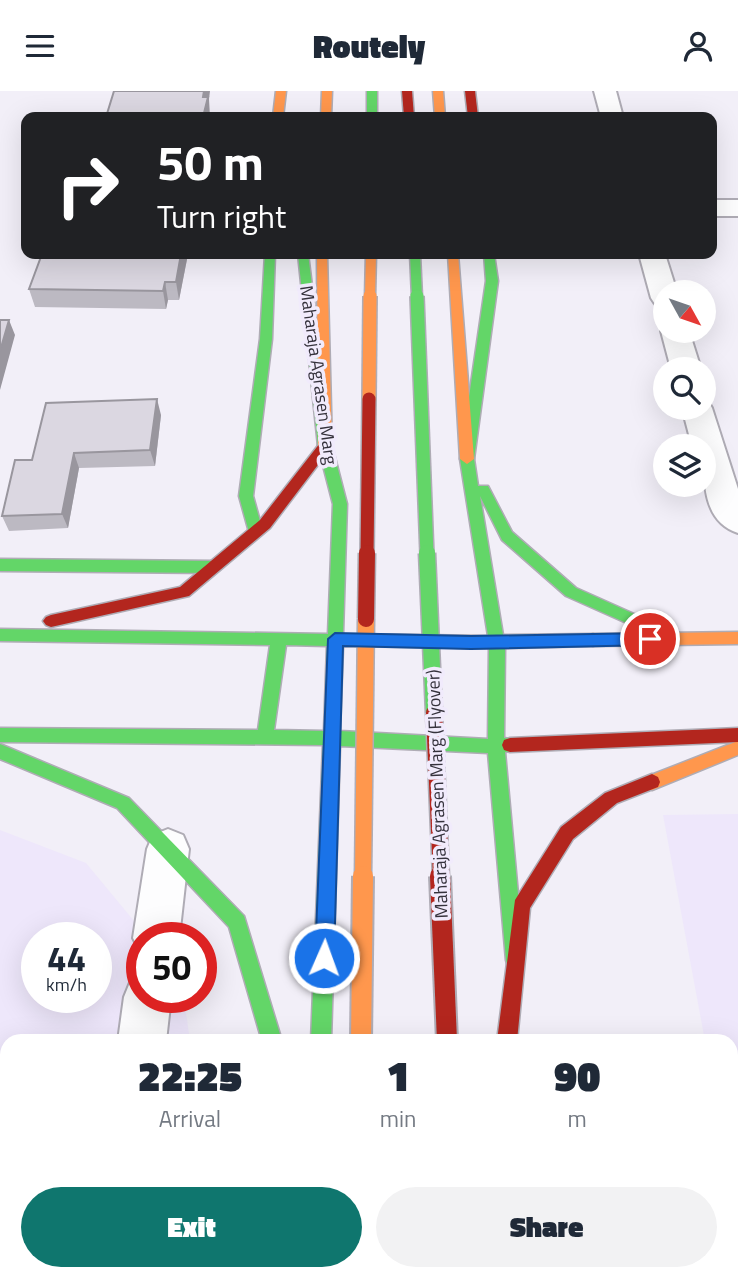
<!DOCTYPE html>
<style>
body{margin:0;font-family:"Titillium Web",sans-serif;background:#f2f2f3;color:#1f2937;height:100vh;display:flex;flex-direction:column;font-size:26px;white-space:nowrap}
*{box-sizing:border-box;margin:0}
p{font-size:23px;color:#747a83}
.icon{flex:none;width:38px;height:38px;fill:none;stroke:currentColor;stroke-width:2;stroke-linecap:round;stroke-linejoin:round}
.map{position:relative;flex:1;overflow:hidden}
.panel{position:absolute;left:0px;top:943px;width:738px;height:247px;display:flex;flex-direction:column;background:#fff;border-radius:21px 21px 0 0;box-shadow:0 7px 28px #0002}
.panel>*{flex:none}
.top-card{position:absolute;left:21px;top:21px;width:696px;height:147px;border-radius:14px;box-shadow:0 7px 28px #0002;background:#202124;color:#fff;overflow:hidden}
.needle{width:46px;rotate:130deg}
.buttons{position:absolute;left:653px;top:189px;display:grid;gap:14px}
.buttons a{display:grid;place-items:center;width:63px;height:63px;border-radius:50%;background:#fff;box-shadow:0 7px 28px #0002;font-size:35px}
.speed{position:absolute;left:21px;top:831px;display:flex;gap:14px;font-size:35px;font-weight:700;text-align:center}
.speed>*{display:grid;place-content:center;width:91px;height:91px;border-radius:50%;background:#fff;box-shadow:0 7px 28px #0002;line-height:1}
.speed small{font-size:18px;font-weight:400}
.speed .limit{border:10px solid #d22;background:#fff;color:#111}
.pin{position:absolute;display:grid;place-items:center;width:60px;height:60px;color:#fff;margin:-30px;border:4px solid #fff;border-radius:50%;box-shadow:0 2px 7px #0007}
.me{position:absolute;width:77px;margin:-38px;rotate:2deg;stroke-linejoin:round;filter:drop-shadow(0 0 5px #0008)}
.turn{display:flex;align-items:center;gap:24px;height:147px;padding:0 21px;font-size:32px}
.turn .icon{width:91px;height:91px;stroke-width:2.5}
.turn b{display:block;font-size:49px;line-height:60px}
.eta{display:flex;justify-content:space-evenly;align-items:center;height:119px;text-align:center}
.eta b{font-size:42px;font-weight:800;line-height:49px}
.primary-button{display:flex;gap:14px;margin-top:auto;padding:14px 21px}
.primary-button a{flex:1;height:80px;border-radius:42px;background:#0f766e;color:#fff;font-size:28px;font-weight:800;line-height:80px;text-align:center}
.primary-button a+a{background:#f2f2f3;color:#1f2937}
header{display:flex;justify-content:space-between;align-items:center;height:91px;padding:0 21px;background:#fff;font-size:32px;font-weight:800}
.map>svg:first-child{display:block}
.built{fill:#eee7fb;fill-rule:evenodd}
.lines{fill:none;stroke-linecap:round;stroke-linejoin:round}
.street-casing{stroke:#afacb5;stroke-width:4}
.fast-casing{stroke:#afacb5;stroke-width:3}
.slow-casing{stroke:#afacb5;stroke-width:3}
.jam-casing{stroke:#afacb5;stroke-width:3}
.street{fill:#fdfdfe;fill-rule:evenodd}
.fast{fill:#63d668;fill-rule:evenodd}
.slow{fill:#ff974d;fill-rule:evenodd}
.jam{fill:#b3261e;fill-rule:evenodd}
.fast-bridge-far2-casing{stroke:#afacb5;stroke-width:13;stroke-linecap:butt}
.fast-bridge-far1-casing{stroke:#afacb5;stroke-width:16;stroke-linecap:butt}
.fast-bridge-casing{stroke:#afacb5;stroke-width:19;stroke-linecap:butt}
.slow-bridge-far3-casing{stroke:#afacb5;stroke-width:13;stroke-linecap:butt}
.slow-bridge-far2-casing{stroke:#afacb5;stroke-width:16;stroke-linecap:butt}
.slow-bridge-far1-casing{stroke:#afacb5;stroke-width:19;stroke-linecap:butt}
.slow-bridge-casing{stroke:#afacb5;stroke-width:24;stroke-linecap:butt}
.jam-bridge-far2-casing{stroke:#afacb5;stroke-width:16;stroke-linecap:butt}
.jam-bridge-far1-casing{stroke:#afacb5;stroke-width:19;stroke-linecap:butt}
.jam-bridge-casing{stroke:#afacb5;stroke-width:24;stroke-linecap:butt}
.fast-bridge-far2{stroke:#63d668;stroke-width:10}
.fast-bridge-far1{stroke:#63d668;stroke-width:13}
.fast-bridge{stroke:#63d668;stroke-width:16}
.slow-bridge-far3{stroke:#ff974d;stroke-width:10}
.slow-bridge-far2{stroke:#ff974d;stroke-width:13}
.slow-bridge-far1{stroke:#ff974d;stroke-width:16}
.slow-bridge{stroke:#ff974d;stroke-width:20}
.jam-bridge-far2{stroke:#b3261e;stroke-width:13}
.jam-bridge-far1{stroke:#b3261e;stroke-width:16}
.jam-bridge{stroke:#b3261e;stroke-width:20}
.wall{fill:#bcb9c2}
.shaded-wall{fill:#99969e}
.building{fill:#dbd7e1;stroke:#99969e;stroke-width:2}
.route{fill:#1a73e8;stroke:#114b97;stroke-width:2}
.labels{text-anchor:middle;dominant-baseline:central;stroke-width:7;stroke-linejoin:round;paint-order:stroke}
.street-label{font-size:18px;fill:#35323c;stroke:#f1ebfc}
</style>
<header><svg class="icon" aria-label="menu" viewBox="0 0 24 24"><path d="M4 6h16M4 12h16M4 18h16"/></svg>Routely<svg class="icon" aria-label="person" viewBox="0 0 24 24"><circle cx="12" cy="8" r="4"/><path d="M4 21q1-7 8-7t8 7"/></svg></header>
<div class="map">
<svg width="738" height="1189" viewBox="0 0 738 1189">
<rect width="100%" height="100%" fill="#f2eff8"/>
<g class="built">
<polygon points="738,723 738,1128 732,1093 732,950 705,950 663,724"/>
<path d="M0,739L86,772L148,847H142V906L184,907L190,950H7V1183H218V1189H0ZM37,847H96V906H37Z"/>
</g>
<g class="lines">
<defs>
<g id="street">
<polygon points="594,0 616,0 623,26 601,26"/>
<rect x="712" y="109" width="26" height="16"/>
<polygon points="639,163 665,163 677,201 665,201 665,215 655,213 651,207"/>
<polygon points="665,234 665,240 689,240 701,278 671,278 661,240"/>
<path d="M704,308L708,310L712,317L738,398V442C701,430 704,387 704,355H692L682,317H704Z"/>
<polygon points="168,738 183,744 189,758 179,847 142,847 142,864 133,847 147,758 153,744"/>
<polygon points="142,885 142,906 171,906 166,950 118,950 124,906 131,889"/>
<rect x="83" y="1183" width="54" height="6"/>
</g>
<g id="fast">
<rect x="367" y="0" width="10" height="26"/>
<polygon points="265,163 275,163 272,248 253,405 263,441 256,446 249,441 239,405 260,248"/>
<path d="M298,163H308L332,355L347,413L343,543L488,545L460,368L486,190L484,163H494L498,190L474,368L478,395H488L512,441L576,497L670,539L673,543L670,547H660L566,505L502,449L480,405L503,544L593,543L598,545L601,549L598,553L593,555L505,557L504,647L516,649L518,654L516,659L505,661L524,869L522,876L515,878L508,876L506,869L488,662L340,655L331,950H311L323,654L0,651V637L258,639L270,554L0,550V538L328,543L333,413L318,355ZM286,554L327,555L324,640L274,639ZM343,555L489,557L488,648L340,640Z"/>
<polygon points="0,468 214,470 221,476 214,482 0,480"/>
<polygon points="0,653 129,707 244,825 282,950 262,950 229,836 117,717 0,668"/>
<rect x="302" y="1183" width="22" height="6"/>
<rect x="348" y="1183" width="22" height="6"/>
<rect x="446" y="1183" width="22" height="6"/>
<rect x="507" y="1183" width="22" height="6"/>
</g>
<g id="slow">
<polygon points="276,0 286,0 283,26 273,26"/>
<polygon points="322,0 332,0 331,26 321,26"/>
<polygon points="433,0 443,0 445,26 435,26"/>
<polygon points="317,163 327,163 332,355 325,360 318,355"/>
<polygon points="448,163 458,163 474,368 467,373 460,368"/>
<polygon points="738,541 738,553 593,555 588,553 585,549 588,545 593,543"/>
<polygon points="738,650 738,664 652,699 646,696 644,691 646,686"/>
</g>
<g id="jam">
<polygon points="402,0 412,0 414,26 404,26"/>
<polygon points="465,0 475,0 478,26 468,26"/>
<polygon points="325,350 332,355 330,358 270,437 189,505 51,536 46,534 43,530 46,526 51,524 180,496 260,429 320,352"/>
<polygon points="738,637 738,651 510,661 504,659 502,654 504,649 510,647"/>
<polygon points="652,683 658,686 660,691 658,696 617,712 573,748 530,817 517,950 497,950 515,809 561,736 605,702"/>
</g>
</defs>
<use href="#street" class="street-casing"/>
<use href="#fast" class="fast-casing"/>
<use href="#slow" class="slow-casing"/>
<use href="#jam" class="jam-casing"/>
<use href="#street" class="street"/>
<use href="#fast" class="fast"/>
<use href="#slow" class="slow"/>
<use href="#jam" class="jam"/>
<defs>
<polyline id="fast-bridge-far2" points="415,163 417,206"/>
<polyline id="fast-bridge-far1" points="417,205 427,464"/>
<polyline id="fast-bridge" points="427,462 434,622"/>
<polyline id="slow-bridge-far3" points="370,206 371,163"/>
<polyline id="slow-bridge-far2" points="369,308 370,205"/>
<polyline id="slow-bridge-far1" points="363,786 366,528"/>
<polyline id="slow-bridge" points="361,950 363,785"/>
<polyline id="jam-bridge-far2" points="367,464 369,308"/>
<g id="jam-bridge-far1">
<polyline points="366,528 367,462"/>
<polyline points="434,622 441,786"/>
</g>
<polyline id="jam-bridge" points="440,785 447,950"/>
</defs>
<use href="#fast-bridge-far2" class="fast-bridge-far2-casing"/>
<use href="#fast-bridge-far1" class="fast-bridge-far1-casing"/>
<use href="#fast-bridge" class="fast-bridge-casing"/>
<use href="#slow-bridge-far3" class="slow-bridge-far3-casing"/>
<use href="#slow-bridge-far2" class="slow-bridge-far2-casing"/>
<use href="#slow-bridge-far1" class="slow-bridge-far1-casing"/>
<use href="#slow-bridge" class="slow-bridge-casing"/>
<use href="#jam-bridge-far2" class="jam-bridge-far2-casing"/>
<use href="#jam-bridge-far1" class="jam-bridge-far1-casing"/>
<use href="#jam-bridge" class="jam-bridge-casing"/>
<use href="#fast-bridge-far2" class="fast-bridge-far2"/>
<use href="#fast-bridge-far1" class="fast-bridge-far1"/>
<use href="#fast-bridge" class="fast-bridge"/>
<use href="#slow-bridge-far3" class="slow-bridge-far3"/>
<use href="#slow-bridge-far2" class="slow-bridge-far2"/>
<use href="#slow-bridge-far1" class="slow-bridge-far1"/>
<use href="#slow-bridge" class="slow-bridge"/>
<use href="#jam-bridge-far2" class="jam-bridge-far2"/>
<use href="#jam-bridge-far1" class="jam-bridge-far1"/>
<use href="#jam-bridge" class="jam-bridge"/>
</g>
<g class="wall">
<polygon points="188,163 179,209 168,209 166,218 35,216 29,198"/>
<polygon points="161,324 155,375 79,377 68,437 9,440 2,425 32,369"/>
</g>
<g class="shaded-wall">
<polygon points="204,0 210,0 209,8 210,26 203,26 203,6"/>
<polygon points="181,163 188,163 179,209 176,191"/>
<polygon points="165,191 168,209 166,218 163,200"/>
<polygon points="9,229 15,244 0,299 0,260"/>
<polygon points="157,308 161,324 155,375 150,359"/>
<polygon points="74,362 79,377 68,437 62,423"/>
</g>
<g class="building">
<polygon points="114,0 204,0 203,6 208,6 203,26 106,26"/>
<polygon points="42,163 181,163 176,191 165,191 163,200 29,198"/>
<polygon points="0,229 9,229 0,260"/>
<polygon points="157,308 150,359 74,362 62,423 2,425 15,369 32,369 46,312"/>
</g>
<polygon class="route" points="335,542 471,545 650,542 657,548 650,554 471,558 343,555 334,867 331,874 324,877 317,874 315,867 328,548"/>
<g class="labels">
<g class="street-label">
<text transform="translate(319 284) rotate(82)">Maharaja Agrasen Marg</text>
<text transform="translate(437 703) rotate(-92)">Maharaja Agrasen Marg (Flyover)</text>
</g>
</g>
</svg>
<div class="buttons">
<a><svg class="needle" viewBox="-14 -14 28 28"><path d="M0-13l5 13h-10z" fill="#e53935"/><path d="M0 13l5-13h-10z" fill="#747a83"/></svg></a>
<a><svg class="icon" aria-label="search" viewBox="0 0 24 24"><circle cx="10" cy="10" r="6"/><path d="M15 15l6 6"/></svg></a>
<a><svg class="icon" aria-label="layers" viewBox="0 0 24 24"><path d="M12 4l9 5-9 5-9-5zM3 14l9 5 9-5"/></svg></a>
</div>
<div class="speed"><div>44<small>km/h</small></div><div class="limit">50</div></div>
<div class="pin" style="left:650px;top:548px;background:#d93025"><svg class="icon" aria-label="arrive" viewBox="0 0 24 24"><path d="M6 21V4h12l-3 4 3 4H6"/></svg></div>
<svg class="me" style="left:324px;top:867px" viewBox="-20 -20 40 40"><circle r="17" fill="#1a73e8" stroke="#fff" stroke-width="3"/><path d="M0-11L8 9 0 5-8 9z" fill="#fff"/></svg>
<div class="top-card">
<div class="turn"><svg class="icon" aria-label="right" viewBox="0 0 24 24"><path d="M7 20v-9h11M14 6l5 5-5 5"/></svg><div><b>50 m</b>Turn right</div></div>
</div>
<section class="panel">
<div class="eta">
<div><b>22:25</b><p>Arrival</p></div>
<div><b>1</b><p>min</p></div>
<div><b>90</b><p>m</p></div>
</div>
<div class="primary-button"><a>Exit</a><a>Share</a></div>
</section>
</div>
